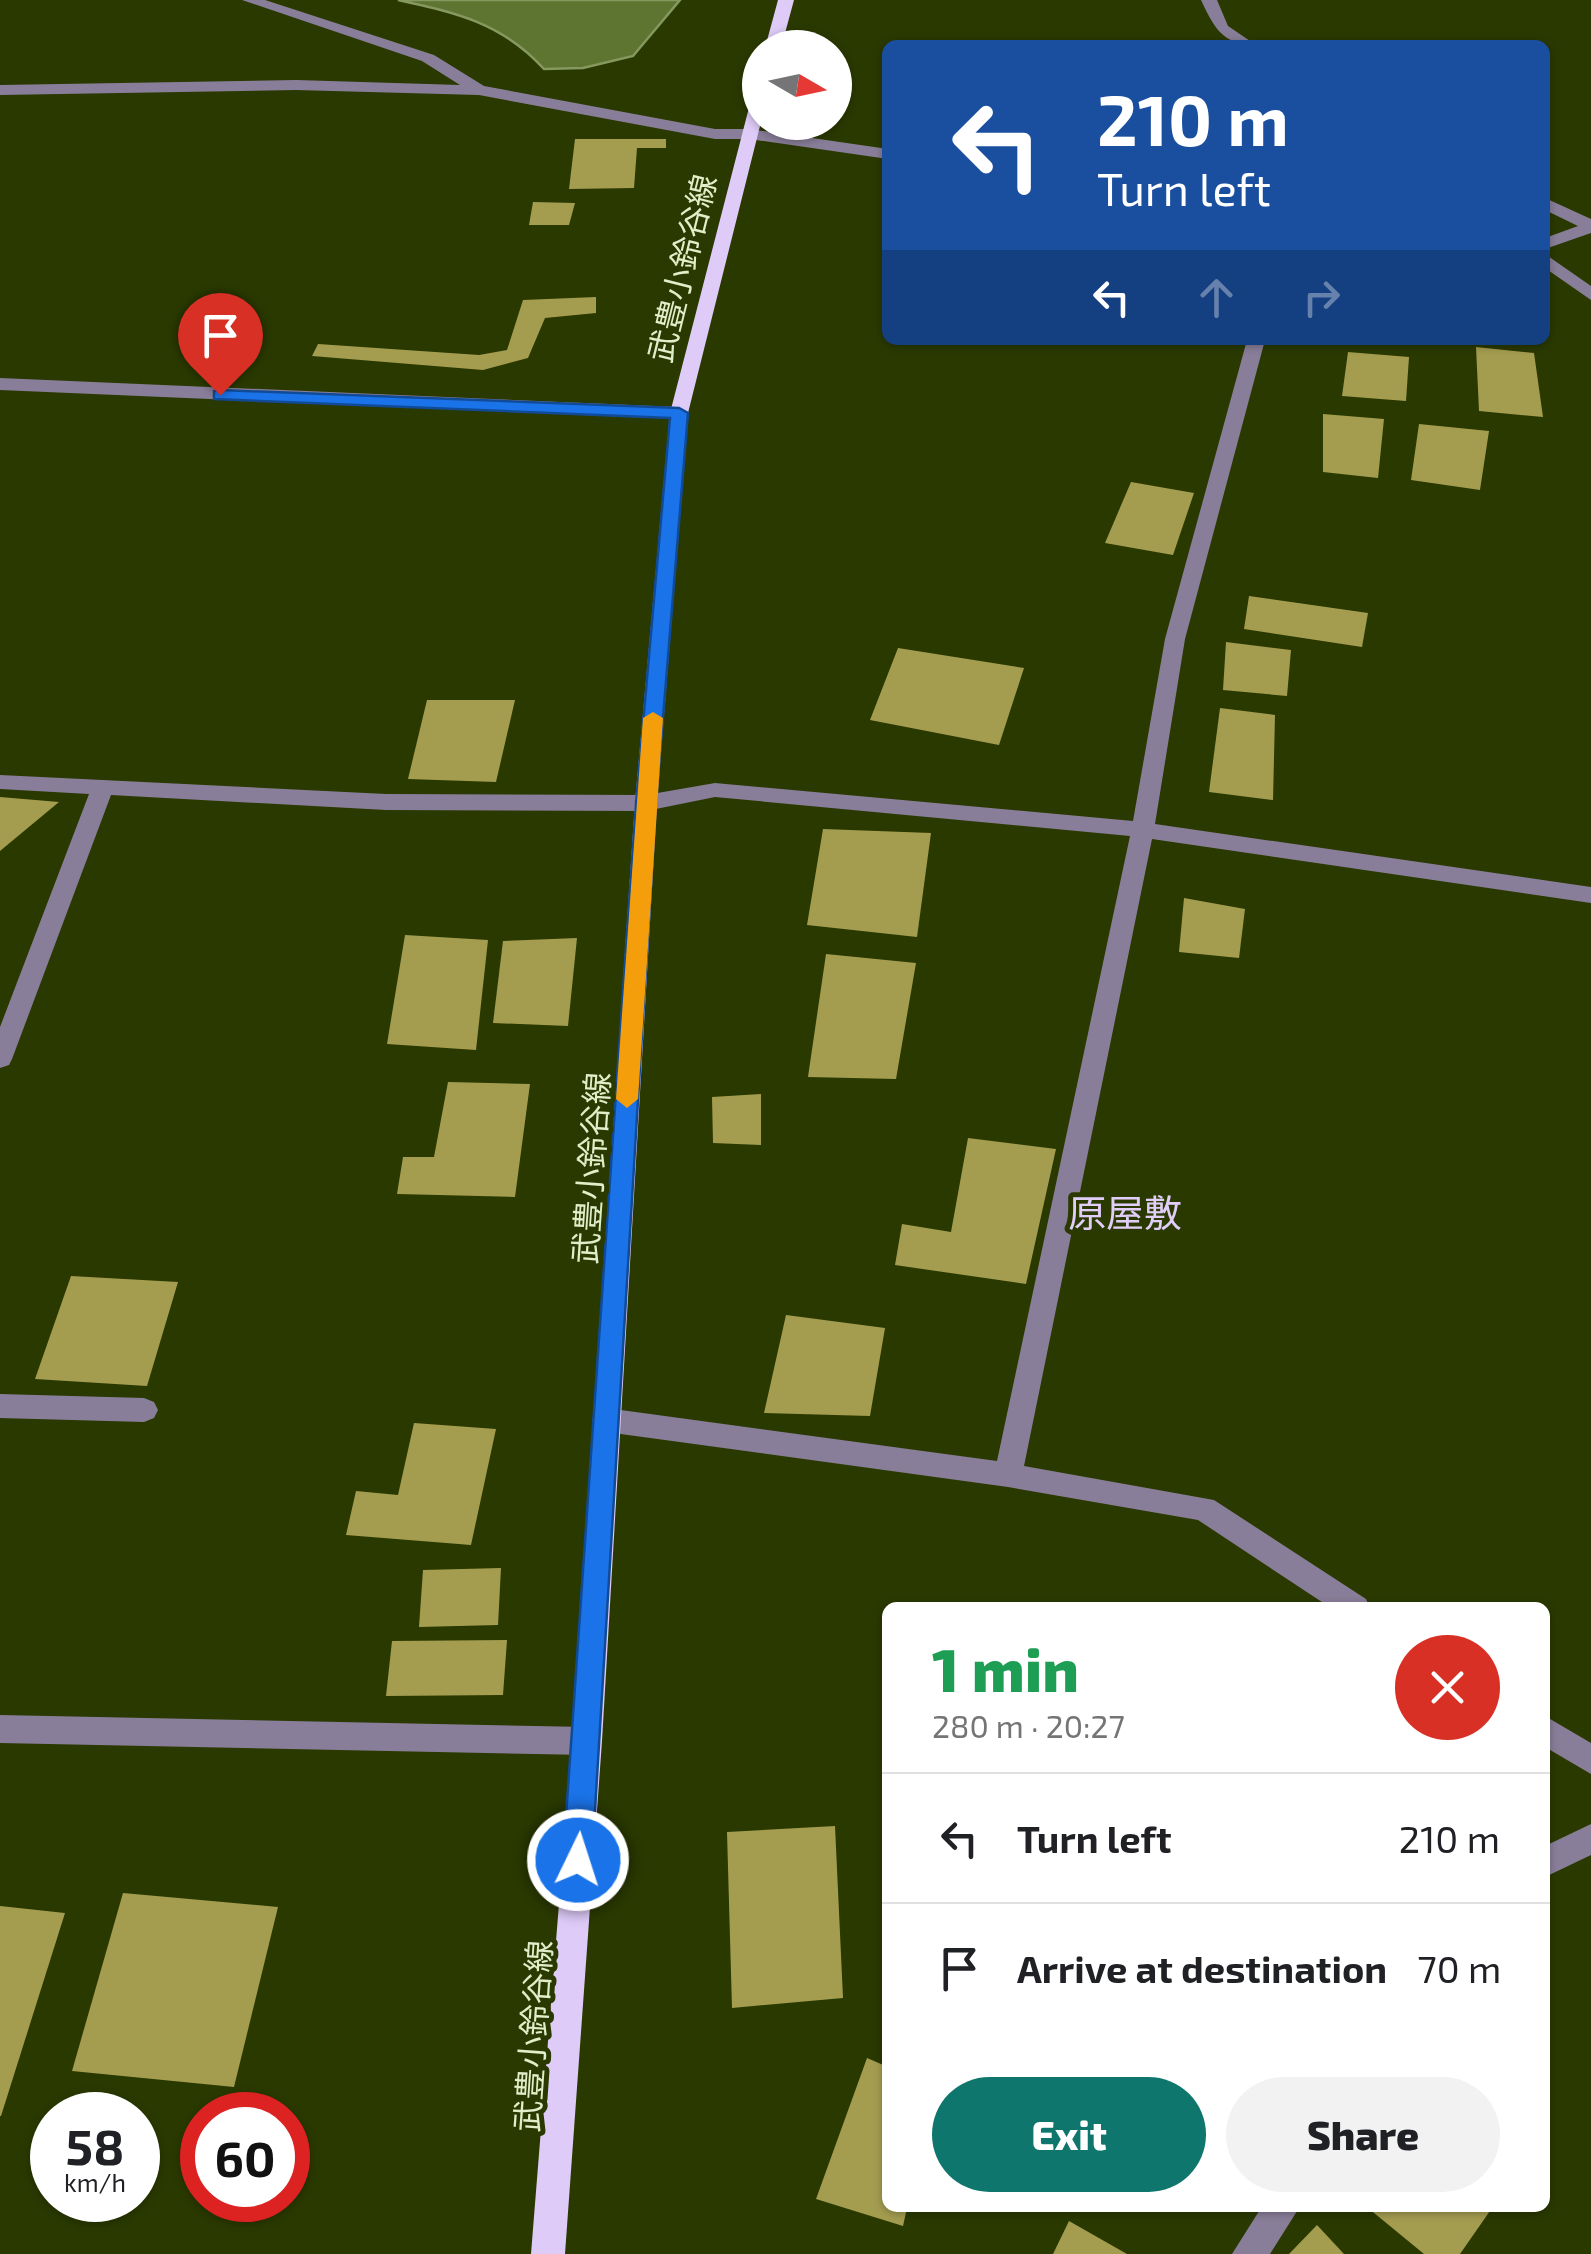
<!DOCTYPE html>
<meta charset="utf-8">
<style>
body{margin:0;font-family:"Exo 2","Noto Sans JP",sans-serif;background:#f2f2f2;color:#202124;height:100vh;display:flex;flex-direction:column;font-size:38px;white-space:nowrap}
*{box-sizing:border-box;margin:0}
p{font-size:32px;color:#757577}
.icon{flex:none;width:55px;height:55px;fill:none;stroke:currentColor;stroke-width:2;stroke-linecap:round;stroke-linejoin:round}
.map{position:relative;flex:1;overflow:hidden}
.drawer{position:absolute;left:882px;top:1602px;width:668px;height:610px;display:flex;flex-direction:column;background:#fff;border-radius:15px;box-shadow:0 2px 8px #0004}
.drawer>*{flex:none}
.banner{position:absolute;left:882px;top:40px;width:668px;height:305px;border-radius:15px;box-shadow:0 2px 8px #0004;background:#1a4fa0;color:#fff;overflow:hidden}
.needle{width:65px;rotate:99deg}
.tools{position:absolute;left:742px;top:30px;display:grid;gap:20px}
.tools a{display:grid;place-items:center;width:110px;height:110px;border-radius:50%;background:#fff;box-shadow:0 2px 8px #0004;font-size:50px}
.speed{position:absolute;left:30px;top:2092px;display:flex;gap:20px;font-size:50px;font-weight:700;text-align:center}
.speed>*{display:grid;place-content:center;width:130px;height:130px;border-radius:50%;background:#fff;box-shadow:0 2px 8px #0004;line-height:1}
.speed small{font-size:25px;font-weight:400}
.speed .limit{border:15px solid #d22;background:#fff;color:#111}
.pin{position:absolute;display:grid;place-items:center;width:85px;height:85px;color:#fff;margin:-102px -42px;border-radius:50% 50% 50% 0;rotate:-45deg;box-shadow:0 0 10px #0007}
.pin .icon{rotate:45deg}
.me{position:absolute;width:110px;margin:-55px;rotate:4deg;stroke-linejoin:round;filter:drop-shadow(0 0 8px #0008)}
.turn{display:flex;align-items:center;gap:35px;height:210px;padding:0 50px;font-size:45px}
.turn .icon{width:130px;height:130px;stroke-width:2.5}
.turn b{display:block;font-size:70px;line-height:85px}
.lanes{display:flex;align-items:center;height:95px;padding:0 50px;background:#0003;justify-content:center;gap:50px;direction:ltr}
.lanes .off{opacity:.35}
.round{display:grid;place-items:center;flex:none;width:105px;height:105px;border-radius:52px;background:#f2f2f2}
.summary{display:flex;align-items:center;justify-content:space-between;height:170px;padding:0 50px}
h1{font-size:60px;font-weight:800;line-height:75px;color:#1e9e55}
.action{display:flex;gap:20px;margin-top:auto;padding:20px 50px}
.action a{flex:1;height:115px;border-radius:60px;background:#0f766e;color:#fff;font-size:40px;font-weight:800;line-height:115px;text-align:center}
.action a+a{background:#f2f2f2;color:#202124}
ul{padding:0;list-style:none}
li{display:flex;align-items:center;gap:30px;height:130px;padding:0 50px;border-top:2px solid #e0e0e0}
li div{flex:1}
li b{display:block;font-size:38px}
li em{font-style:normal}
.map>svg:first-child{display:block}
.water{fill:#5e7431;stroke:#85995f;stroke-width:2.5}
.building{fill:#a49d50}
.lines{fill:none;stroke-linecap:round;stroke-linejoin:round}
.minor{fill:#897e99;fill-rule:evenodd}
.major{fill:#decbf8;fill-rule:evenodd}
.route{fill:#1a73e8;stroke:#114b97;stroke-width:2.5}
.slow{fill:#f59e0b}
.labels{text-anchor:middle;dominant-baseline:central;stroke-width:10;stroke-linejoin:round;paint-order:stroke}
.street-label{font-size:32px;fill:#e0eeca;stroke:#2a3900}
.quarter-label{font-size:38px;fill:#e0cef8;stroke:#2a3900}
</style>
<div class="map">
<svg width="1591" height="2254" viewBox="0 0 1591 2254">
<rect width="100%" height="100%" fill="#2a3900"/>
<path class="water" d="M398,0H680L633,56L583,68L544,69C502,23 457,13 398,0Z"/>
<g class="building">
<polygon points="575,139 666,139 666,148 637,148 634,188 569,189"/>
<polygon points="533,202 575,203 569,225 529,225"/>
<polygon points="596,297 596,313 545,318 528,358 483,370 312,356 318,344 479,355 507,350 523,300"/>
<polygon points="1476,347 1534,353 1543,417 1479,411"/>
<polygon points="1348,352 1409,357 1406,401 1342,396"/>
<polygon points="1323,414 1384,419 1378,478 1323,472"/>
<polygon points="1419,424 1489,431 1480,490 1411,480"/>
<polygon points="1131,482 1194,493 1173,555 1105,543"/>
<polygon points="1249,596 1368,613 1362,647 1244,629"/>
<polygon points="1226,642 1291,650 1287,696 1223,690"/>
<polygon points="898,648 1024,668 999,745 870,720"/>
<polygon points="427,700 515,700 496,782 408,779"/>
<polygon points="1220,708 1275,715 1273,800 1209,792"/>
<polygon points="0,797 59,802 0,851"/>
<polygon points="823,829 931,833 917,937 807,925"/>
<polygon points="1184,898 1245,909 1239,958 1179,952"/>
<polygon points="405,935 488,940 476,1050 387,1044"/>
<polygon points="577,938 568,1026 493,1023 503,941"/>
<polygon points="826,954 916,963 896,1079 808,1077"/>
<polygon points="448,1082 530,1084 515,1197 397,1194 403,1157 434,1157"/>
<polygon points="761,1094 761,1145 713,1143 712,1097"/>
<polygon points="968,1138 1056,1149 1026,1284 895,1265 902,1224 951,1232"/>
<polygon points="71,1276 178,1282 147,1386 35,1379"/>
<polygon points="786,1315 885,1328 870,1416 764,1413"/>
<polygon points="414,1423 496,1429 471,1545 346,1535 356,1491 398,1495"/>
<polygon points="501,1568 498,1625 419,1627 423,1570"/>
<polygon points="507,1640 503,1695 386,1696 392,1641"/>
<polygon points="835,1826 843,1998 732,2008 727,1832"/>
<polygon points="123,1893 278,1907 234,2087 72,2071"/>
<polygon points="0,1906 65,1913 1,2116 0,2116"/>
<polygon points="867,2058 888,2067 888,2208 907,2208 903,2226 816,2199"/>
<polygon points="1368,2208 1492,2208 1460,2254 1424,2254"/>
<polygon points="1069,2221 1127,2254 1053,2254"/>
<polygon points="1317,2225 1344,2254 1289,2254"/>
</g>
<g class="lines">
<g class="minor">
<polygon points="242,0 265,0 434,55 484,86 715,129 749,129 888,149 888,159 749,139 715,139 479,95 296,90 0,95 0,85 296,80 460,85 422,61"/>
<path d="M1201,0H1217L1228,26L1256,45C1223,45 1214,28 1201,0Z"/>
<polygon points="1545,198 1591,219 1591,233 1545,249 1545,238 1578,226 1545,210"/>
<polygon points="1545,254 1591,286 1591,300 1545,268"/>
<polygon points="1247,340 1265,340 1185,639 1155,824 1591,887 1591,903 1152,839 1024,1466 1214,1500 1366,1599 1370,1608 1331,1608 1198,1520 1008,1487 606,1432 596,1428 592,1420 596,1412 606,1408 997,1461 1130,836 715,797 646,811 386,810 111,795 12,1059 9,1065 0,1068 0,1027 89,794 0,789 0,775 386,794 646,795 715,783 1133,821 1165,639"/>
<polygon points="0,378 679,407 688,413 679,419 0,390"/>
<polygon points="0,1394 144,1398 154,1402 158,1410 154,1418 144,1422 0,1418"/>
<polygon points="0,1715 587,1727 598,1731 602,1741 598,1751 587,1755 0,1743"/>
<polygon points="1545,1716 1591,1743 1591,1774 1545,1747"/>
<polygon points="1591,1824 1591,1855 1545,1877 1545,1846"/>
<polygon points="1261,2208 1299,2208 1270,2254 1232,2254"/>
</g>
<g class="major">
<polygon points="778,0 794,0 781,48 765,48"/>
<polygon points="760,91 761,122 688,413 657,803 602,1741 565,2254 531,2254 572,1741 635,803 670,413 752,96"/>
</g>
</g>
<polygon class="route" points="220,390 679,408 688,413 656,803 592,1860 588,1869 578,1873 568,1869 563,1860 636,803 670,418 214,399 214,391"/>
<polygon class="slow" points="653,712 663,718 638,1099 627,1108 616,1099 643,718"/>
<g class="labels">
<g class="street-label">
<text transform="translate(681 268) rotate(-76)">武豊小鈴谷線</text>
<text transform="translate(590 1168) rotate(-86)">武豊小鈴谷線</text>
<text transform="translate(532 2036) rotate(-86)">武豊小鈴谷線</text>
</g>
<g class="quarter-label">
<text x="1125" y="1212">原屋敷</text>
</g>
</g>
</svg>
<div class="tools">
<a><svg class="needle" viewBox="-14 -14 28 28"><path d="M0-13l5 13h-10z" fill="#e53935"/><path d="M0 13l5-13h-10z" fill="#757577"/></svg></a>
</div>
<div class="speed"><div>58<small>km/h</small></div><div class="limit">60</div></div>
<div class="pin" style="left:220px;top:395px;background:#d93025"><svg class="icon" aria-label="arrive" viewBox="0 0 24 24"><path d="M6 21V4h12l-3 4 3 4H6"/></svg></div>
<svg class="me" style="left:578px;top:1860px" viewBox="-20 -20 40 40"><circle r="17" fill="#1a73e8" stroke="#fff" stroke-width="3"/><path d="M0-11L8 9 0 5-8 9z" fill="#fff"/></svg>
<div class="banner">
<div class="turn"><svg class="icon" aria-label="left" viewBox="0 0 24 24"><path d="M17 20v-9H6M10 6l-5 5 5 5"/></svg><div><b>210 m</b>Turn left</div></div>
<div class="lanes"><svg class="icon" aria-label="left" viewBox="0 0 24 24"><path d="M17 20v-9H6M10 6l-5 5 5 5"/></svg><svg class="icon off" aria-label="ahead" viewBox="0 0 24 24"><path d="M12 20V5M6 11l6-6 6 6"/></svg><svg class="icon off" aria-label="right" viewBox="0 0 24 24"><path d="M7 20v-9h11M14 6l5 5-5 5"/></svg></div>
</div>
<section class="drawer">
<div class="summary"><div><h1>1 min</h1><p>280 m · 20:27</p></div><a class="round" style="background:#d93025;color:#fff"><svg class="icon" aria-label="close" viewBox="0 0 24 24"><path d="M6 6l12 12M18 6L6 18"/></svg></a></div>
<ul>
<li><svg class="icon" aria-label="left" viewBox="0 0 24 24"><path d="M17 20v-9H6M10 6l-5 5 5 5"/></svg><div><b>Turn left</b></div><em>210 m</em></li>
<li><svg class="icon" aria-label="arrive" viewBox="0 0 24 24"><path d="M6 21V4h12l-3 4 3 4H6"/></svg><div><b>Arrive at destination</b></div><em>70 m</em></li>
</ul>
<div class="action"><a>Exit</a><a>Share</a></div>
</section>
</div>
